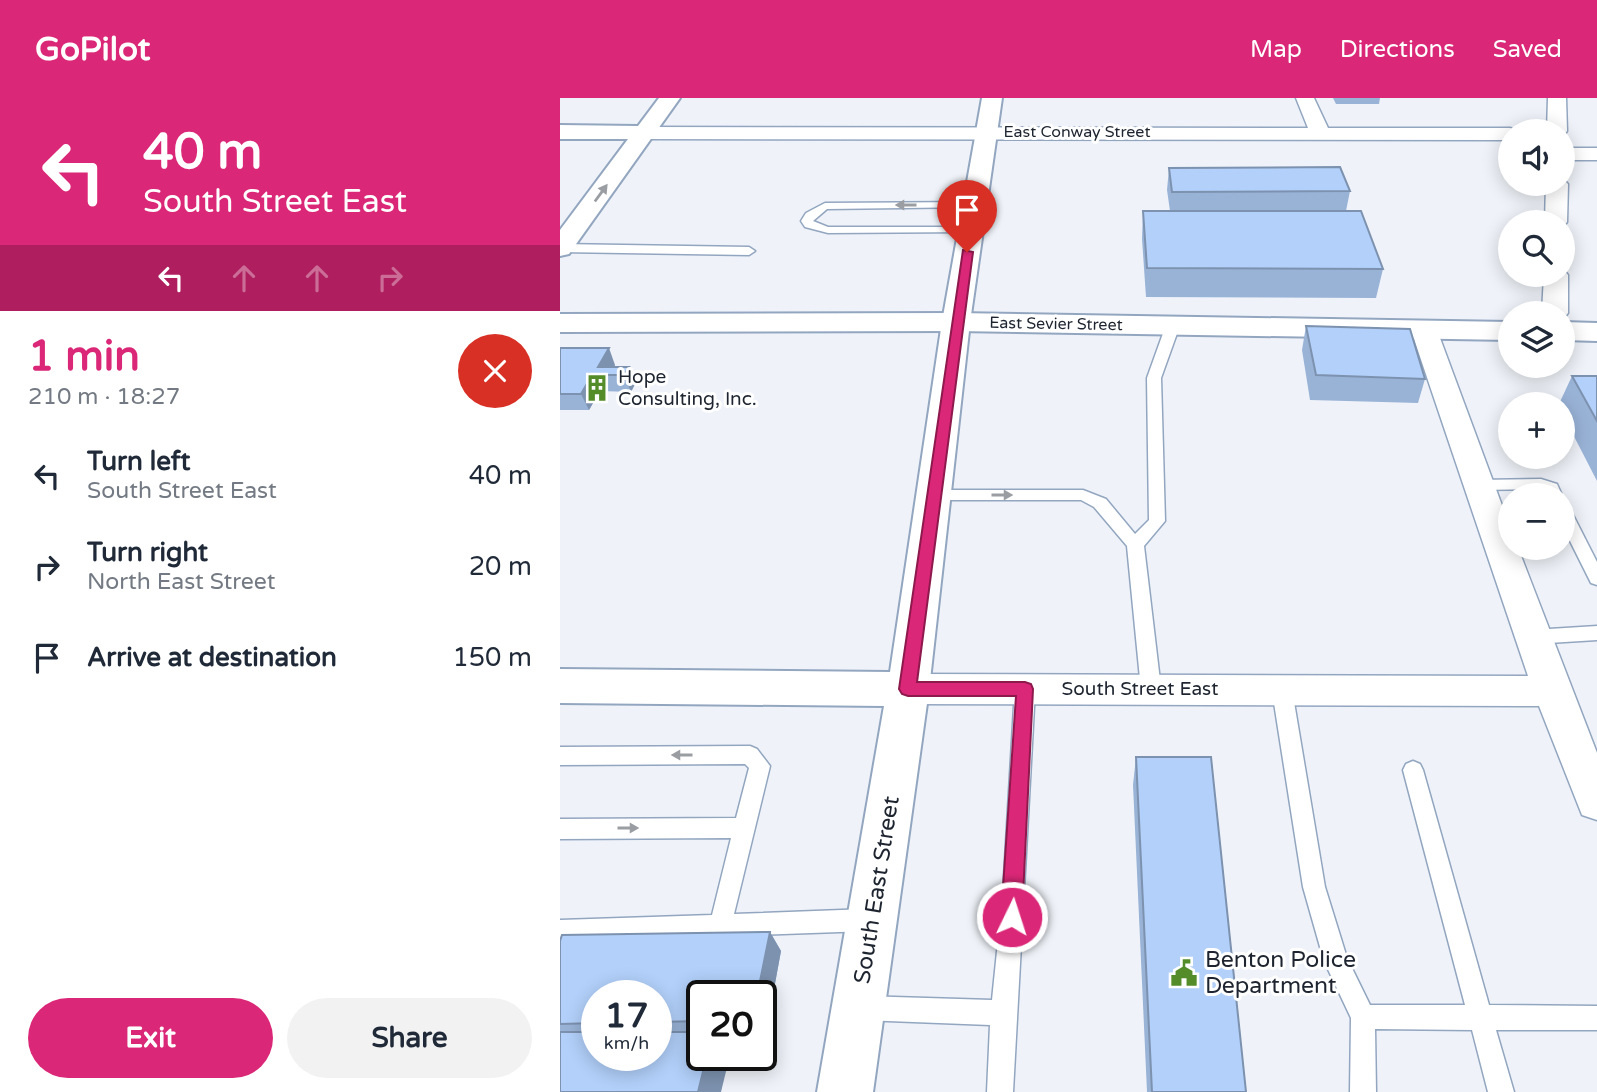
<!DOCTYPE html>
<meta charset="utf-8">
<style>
body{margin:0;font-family:"Varela Round",sans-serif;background:#f2f2f3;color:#1f2937;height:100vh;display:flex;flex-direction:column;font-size:26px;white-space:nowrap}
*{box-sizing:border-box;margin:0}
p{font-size:23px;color:#747a83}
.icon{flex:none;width:38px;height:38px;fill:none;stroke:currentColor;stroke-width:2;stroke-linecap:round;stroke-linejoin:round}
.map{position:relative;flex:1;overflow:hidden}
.panel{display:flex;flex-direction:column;background:#fff;width:560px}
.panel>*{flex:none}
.hud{background:#db2777;color:#fff;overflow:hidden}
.fabs{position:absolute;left:938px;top:21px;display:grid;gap:14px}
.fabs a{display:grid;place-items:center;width:77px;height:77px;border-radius:50%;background:#fff;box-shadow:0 4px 18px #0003;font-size:35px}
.speed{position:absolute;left:21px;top:882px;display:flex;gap:14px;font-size:35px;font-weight:700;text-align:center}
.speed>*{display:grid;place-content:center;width:91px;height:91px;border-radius:50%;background:#fff;box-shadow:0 4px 18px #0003;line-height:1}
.speed small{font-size:18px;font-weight:400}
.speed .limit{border:4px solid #111;border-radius:10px;background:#fff;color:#111}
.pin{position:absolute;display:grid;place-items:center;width:60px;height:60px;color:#fff;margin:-72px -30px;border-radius:50% 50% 50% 0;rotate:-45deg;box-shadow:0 0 7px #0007}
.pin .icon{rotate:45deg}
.me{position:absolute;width:77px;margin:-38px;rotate:4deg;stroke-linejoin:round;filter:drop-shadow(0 0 5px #0008)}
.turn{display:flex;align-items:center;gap:24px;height:147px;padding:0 28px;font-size:32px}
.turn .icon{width:91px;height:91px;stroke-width:2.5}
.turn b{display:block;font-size:49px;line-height:60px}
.lanes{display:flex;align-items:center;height:66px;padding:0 28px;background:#0003;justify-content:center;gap:35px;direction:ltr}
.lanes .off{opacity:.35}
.round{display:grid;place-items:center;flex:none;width:74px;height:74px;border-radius:37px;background:#f2f2f3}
.overview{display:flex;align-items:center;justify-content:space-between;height:119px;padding:0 28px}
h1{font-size:42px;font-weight:700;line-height:52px;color:#db2777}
.button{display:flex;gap:14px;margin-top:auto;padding:14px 28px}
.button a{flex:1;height:80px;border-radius:42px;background:#db2777;color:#fff;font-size:28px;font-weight:700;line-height:80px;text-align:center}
.button a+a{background:#f2f2f3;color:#1f2937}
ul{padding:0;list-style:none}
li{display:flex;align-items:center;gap:21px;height:91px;padding:0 28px}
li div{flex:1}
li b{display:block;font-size:26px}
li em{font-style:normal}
header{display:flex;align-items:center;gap:42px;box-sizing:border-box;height:98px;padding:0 35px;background:#db2777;color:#fff}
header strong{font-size:33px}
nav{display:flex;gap:38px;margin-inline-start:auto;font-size:24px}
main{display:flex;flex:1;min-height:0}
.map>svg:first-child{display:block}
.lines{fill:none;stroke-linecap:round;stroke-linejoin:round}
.service-casing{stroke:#93a6c0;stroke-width:3}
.minor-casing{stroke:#93a6c0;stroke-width:3}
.tertiary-casing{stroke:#93a6c0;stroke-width:4}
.secondary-casing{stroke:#93a6c0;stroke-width:4}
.service{fill:#fff;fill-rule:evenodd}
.minor{fill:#fff;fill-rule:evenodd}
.tertiary{fill:#fff;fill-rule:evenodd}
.secondary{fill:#fff;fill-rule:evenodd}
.wall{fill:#99b3d7;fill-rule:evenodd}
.shaded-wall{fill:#7d92af}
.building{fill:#b2d0fa;stroke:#7d92af;stroke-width:2}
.oneway{fill:#9a9da2}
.route{fill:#db2777;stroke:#8e194d;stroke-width:2}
.labels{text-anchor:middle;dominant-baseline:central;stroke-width:6;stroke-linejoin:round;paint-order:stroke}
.far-street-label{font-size:16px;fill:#1e2530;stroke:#fff}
.poi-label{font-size:19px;fill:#1e2530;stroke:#fff;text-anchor:start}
.street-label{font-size:19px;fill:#1e2530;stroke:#fff}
.near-street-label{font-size:23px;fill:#1e2530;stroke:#fff}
.near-poi-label{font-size:23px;fill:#1e2530;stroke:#fff;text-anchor:start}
</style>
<header>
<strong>GoPilot</strong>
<nav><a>Map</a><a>Directions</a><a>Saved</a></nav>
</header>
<main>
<section class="panel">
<div class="hud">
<div class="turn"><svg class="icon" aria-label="left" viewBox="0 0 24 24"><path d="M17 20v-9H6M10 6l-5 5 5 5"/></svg><div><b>40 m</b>South Street East</div></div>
<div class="lanes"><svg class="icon" aria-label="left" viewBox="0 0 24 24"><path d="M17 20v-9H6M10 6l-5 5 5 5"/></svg><svg class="icon off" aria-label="ahead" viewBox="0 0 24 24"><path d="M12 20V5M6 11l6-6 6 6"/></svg><svg class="icon off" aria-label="ahead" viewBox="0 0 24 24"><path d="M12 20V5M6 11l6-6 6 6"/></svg><svg class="icon off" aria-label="right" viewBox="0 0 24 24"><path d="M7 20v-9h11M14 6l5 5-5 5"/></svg></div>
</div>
<div class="overview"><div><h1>1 min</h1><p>210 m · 18:27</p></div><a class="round" style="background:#d93025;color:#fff"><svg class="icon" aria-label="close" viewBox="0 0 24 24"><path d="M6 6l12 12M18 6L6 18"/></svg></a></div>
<ul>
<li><svg class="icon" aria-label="left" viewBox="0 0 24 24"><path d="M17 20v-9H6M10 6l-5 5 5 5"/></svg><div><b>Turn left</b><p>South Street East</p></div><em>40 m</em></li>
<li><svg class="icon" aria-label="right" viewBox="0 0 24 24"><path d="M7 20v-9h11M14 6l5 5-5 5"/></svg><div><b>Turn right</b><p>North East Street</p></div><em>20 m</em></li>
<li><svg class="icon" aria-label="arrive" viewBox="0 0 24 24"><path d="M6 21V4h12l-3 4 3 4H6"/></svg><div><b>Arrive at destination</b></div><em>150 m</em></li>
</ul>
<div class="button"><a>Exit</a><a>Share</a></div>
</section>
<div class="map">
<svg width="1037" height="994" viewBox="0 0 1037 994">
<rect width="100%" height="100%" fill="#eff3f9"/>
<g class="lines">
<defs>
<g id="service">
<polygon points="415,104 421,107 419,109 267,111 253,123 268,129 415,129 417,131 411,134 268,135 245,129 241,123 246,115 265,105"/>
<polygon points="0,146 189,149 195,153 189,157 0,154"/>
<polygon points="613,223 620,227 601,280 605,423 584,448 601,591 598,596 591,599 584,596 581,591 567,448 534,409 521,402 374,402 366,397 374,392 523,392 546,401 575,436 589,422 587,280 606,227"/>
<polygon points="981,381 997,386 1002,397 986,397 979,391 919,392 911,387 919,382"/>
<polygon points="1003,408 1009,409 1037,464 1037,487 1031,485 1003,429"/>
<polygon points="1037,528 1037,542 973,546 967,544 964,539 967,534 973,532"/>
<polygon points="465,583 472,586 475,591 453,994 427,994 430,927 302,922 293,919 290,910 293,901 302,898 432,902 443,795 455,591 458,586"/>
<polygon points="722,584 729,587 732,592 765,789 787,860 810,907 905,907 843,672 846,666 853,663 860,666 863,672 929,907 1037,908 1037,932 936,932 954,994 928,994 912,932 815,931 816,994 790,994 791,920 764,863 743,789 712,592 715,587"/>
<polygon points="190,648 197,651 210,668 174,816 308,811 316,814 319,822 316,830 308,833 0,844 0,822 152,817 171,740 0,741 0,721 176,720 189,670 185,666 0,667 0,649"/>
</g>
<g id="minor">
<polygon points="736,0 754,0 768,30 950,30 958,33 950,33 950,42 85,41 78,39 75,35 78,31 85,29 748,30"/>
<polygon points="988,0 1006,0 1007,33 1004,37 1003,33 987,33"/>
<rect x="1003" y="50" width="34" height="12"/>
<polygon points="1003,81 1008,86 1007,124 1003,129 1003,124 985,124 986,86 1003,86"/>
<polygon points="1003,171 1008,177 1008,215 1003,221 1003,215 982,215 984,177 1003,177"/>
<polygon points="864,224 873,226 877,232 950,429 950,450 958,450 1037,655 1037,722 1022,717 979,608 348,606 335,602 329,591 335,580 348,576 968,578 851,232 855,226"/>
</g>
<g id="tertiary">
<polygon points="396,215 950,224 950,242 396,233 0,234 0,216"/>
<polygon points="1003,224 1037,225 1037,243 1003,242"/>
</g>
<g id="secondary">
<polygon points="99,0 120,0 9,156 0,158 0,132 68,41 0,41 0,27 78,28"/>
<polygon points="422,0 442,0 410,224 369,591 313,994 257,994 324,608 0,605 0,571 330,574 382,224"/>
</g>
</defs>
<use href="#service" class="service-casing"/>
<use href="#minor" class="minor-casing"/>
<use href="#tertiary" class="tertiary-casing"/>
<use href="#secondary" class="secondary-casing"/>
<use href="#service" class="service"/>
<use href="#minor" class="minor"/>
<use href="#tertiary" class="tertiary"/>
<use href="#secondary" class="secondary"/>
</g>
<g class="wall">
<polygon points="773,0 820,0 819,6 776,6"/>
<polygon points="609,70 790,93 786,113 823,171 816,200 586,199 582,141 583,113 610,113 607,92"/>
<polygon points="746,228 865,281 858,305 750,302 742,252"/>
<polygon points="0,250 55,267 54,269 75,286 71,294 40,293 29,312 0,312"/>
<polygon points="1012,278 1037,278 1037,383 1003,317 1003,306 999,306"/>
<polygon points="576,659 686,994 587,994 573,687"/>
<path d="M210,834L221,853L205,940H201V898H142V957L0,994V843ZM37,898H96V957H37Z"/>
</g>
<g class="shaded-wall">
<polygon points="49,250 55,267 50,277 38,269"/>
<polygon points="69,269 75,286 71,294 64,277"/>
<polygon points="32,277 40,293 29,312 21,296"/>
<polygon points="210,834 221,853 205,940 201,935 201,898 197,898"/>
<polygon points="147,957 170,957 161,994 138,994"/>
</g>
<g class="building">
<polygon points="780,69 790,93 612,94 609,70"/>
<polygon points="583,113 801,113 823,171 587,170"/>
<polygon points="746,228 850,231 865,281 756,277"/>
<polygon points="0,250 49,250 38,269 69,269 64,277 32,277 21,296 0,296"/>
<polygon points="1012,278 1037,278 1037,323"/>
<polygon points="576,659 651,659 686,994 592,994"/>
<polygon points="210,834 197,898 142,898 142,923 96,924 96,898 37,898 37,925 0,926 0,843 2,837"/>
<polygon points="0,934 37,934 37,957 96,957 96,934 142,934 142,957 147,957 138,994 0,994"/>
</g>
<defs><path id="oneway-solid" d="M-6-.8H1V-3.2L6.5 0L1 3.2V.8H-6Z" transform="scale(1.75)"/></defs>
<g class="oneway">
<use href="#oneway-solid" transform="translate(41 95) rotate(-54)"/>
<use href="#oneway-solid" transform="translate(346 107) rotate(-180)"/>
<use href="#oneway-solid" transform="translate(442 397)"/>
<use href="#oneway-solid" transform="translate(122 657) rotate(180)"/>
<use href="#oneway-solid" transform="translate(68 730)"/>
</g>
<polygon class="route" points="403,152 413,154 357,584 465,584 471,586 473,591 462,819 459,826 452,829 444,826 441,819 456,598 348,598 342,596 339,591"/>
<defs>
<symbol id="building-bare" viewBox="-9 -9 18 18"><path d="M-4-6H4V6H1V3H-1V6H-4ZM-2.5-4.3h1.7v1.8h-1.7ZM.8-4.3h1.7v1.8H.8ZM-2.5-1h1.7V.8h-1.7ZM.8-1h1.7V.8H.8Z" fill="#538c29" stroke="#fff" stroke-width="2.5" paint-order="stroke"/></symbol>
<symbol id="civic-bare" viewBox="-9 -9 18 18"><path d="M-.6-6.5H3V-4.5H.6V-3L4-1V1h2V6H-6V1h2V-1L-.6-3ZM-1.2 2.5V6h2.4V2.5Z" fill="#538c29" stroke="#fff" stroke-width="2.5" paint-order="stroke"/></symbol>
</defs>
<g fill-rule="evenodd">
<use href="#building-bare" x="18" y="271" width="38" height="38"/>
<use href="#civic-bare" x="605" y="856" width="38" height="38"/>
</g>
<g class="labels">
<g class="far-street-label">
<text x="517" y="34">East Conway Street</text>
<text transform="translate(496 226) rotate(1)">East Sevier Street</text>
</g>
<g class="poi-label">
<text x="58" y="279">Hope<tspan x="58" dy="22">Consulting, Inc.</tspan></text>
</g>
<g class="street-label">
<text x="580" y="591">South Street East</text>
</g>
<g class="near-street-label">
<text transform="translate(317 792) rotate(-81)">South East Street</text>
</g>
<g class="near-poi-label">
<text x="645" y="862">Benton Police<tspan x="645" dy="26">Department</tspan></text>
</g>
</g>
</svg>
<div class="fabs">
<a><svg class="icon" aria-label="sound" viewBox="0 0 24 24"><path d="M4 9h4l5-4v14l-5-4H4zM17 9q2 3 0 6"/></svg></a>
<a><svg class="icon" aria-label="search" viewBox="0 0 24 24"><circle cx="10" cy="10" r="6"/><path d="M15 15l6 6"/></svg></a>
<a><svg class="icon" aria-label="layers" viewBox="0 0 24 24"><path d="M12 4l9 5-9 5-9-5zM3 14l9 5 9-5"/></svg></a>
<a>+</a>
<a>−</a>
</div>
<div class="speed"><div>17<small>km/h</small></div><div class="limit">20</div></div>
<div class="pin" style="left:407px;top:154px;background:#d93025"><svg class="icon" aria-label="arrive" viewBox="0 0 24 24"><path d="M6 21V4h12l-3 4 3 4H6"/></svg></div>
<svg class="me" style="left:452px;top:819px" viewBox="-20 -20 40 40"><circle r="17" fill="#db2777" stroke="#fff" stroke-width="3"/><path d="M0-11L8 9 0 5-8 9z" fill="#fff"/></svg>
</div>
</main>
